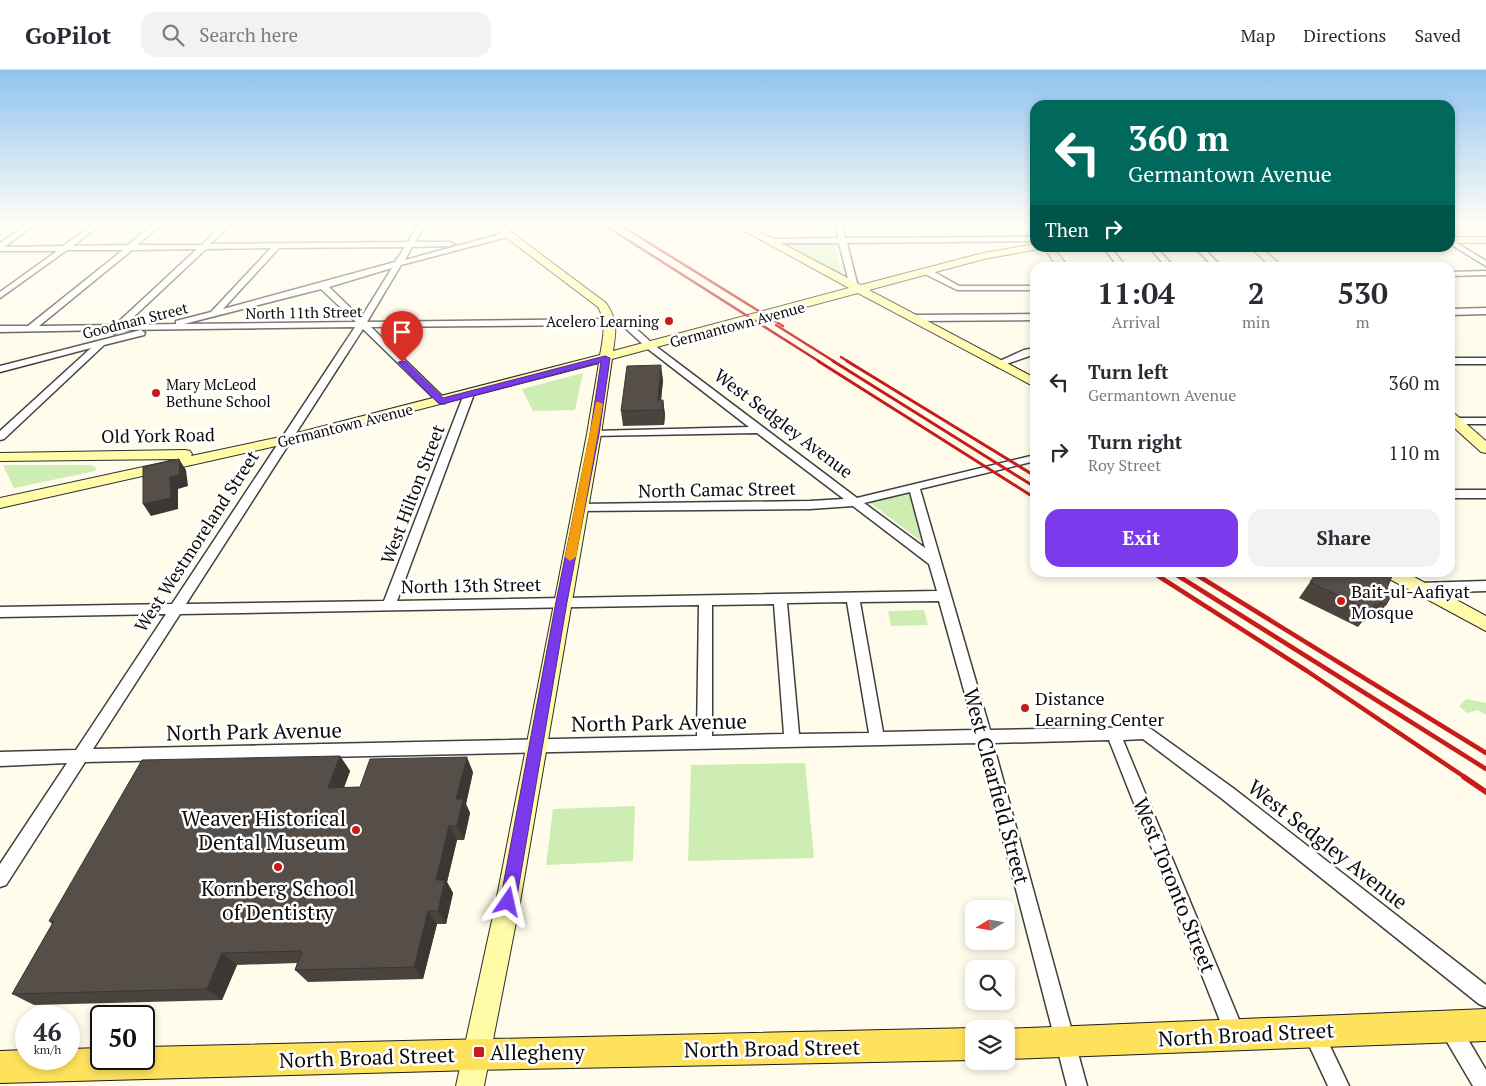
<!DOCTYPE html>
<style>
body{margin:0;font-family:"PT Serif",serif;background:#f2f2f3;color:#2b2b33;height:100vh;display:flex;flex-direction:column;font-size:19px;white-space:nowrap}
*{box-sizing:border-box;margin:0}
p{font-size:16px;color:#7c7c81}
.icon{flex:none;width:28px;height:28px;fill:none;stroke:currentColor;stroke-width:2;stroke-linecap:round;stroke-linejoin:round}
.map{position:relative;flex:1;overflow:hidden}
.panel{position:absolute;left:1030px;top:192px;width:425px;height:315px;display:flex;flex-direction:column;background:#fff;border-radius:15px;box-shadow:0 2px 8px #0003}
.panel>*{flex:none}
.guide{position:absolute;left:1030px;top:30px;width:425px;height:152px;border-radius:15px;box-shadow:0 2px 8px #0003;background:#00695c;color:#fff;overflow:hidden}
.needle{width:32px;rotate:259deg}
.tools{position:absolute;left:965px;top:830px;display:grid;gap:10px}
.tools a{display:grid;place-items:center;width:50px;height:50px;border-radius:10px;background:#fff;box-shadow:0 2px 8px #0003;font-size:25px}
.speed{position:absolute;left:15px;top:935px;display:flex;gap:10px;font-size:25px;font-weight:700;text-align:center}
.speed>*{display:grid;place-content:center;width:65px;height:65px;border-radius:50%;background:#fff;box-shadow:0 2px 8px #0003;line-height:1}
.speed small{font-size:12px;font-weight:400}
.speed .limit{border:2px solid #111;border-radius:8px;background:#fff;color:#111}
.pin{position:absolute;display:grid;place-items:center;width:42px;height:42px;color:#fff;margin:-51px -21px;border-radius:50% 50% 50% 0;rotate:-45deg;box-shadow:0 0 5px #0007}
.pin .icon{rotate:45deg}
.me{position:absolute;width:55px;margin:-28px;rotate:11deg;stroke-linejoin:round;filter:drop-shadow(0 0 4px #0008)}
.turn{display:flex;align-items:center;gap:18px;height:105px;padding:0 15px;font-size:22px}
.turn .icon{width:65px;height:65px;stroke-width:2.5}
.turn b{display:block;font-size:35px;line-height:42px}
.then{display:flex;align-items:center;height:48px;padding:0 15px;background:#0003;gap:10px;font-size:19px}
.eta{display:flex;justify-content:space-evenly;align-items:center;height:85px;text-align:center}
.eta b{font-size:30px;font-weight:600;line-height:35px}
.primary-button{display:flex;gap:10px;margin-top:auto;padding:10px 15px}
.primary-button a{flex:1;height:58px;border-radius:15px;background:#7c3aed;color:#fff;font-size:20px;font-weight:600;line-height:58px;text-align:center}
.primary-button a+a{background:#f2f2f3;color:#2b2b33}
ul{padding:0;list-style:none}
li{display:flex;align-items:center;gap:15px;height:70px;padding:0 15px}
li div{flex:1}
li b{display:block;font-size:19px}
li em{font-style:normal}
header{display:flex;align-items:center;gap:30px;box-sizing:border-box;height:70px;padding:0 25px;background:#fff;border-bottom:1px solid #e1e1e2}
header strong{font-size:24px}
nav{display:flex;gap:28px;margin-inline-start:auto;font-size:18px}
.search{width:350px;height:45px;background:#f2f2f3;display:flex;align-items:center;gap:12px;box-sizing:border-box;padding:0 18px;border-radius:15px;color:#7c7c81;font-size:19px}
.map>svg:first-child{display:block}
.green{fill:#cdedb2}
.lines{fill:none;stroke-linecap:round;stroke-linejoin:round}
.street-casing{stroke:#3f3f3f;stroke-width:3}
.secondary-casing{stroke:#2e2e2e;stroke-width:2}
.primary-casing{stroke:#1d1d1d;stroke-width:2}
.street{fill:#fff;fill-rule:evenodd}
.secondary{fill:#fffba7;fill-rule:evenodd}
.primary{fill:#ffe25c;fill-rule:evenodd}
.rail-far3{stroke:#c71c19;stroke-width:2.5}
.rail-far2{stroke:#c71c19;stroke-width:3}
.rail-far1{stroke:#c71c19;stroke-width:4.5}
.rail{stroke:#c71c19;stroke-width:5.5}
.wall{fill:#4a433e}
.shaded-wall{fill:#3c3732}
.building{fill:#564e48;stroke:#3c3732}
.route{fill:#7c3aed;stroke:#51269a}
.slow{fill:#f59e0b}
.poi-dot{fill:#c71c19;stroke:#fff;stroke-width:2}
.labels{text-anchor:middle;dominant-baseline:central;stroke-width:5;stroke-linejoin:round;paint-order:stroke}
.far-street-label{font-size:15px;fill:#0c0c0c;stroke:#fff}
.far-poi-label{font-size:15px;fill:#0c0c0c;stroke:#fff;text-anchor:end}
.street-label{font-size:18px;fill:#0c0c0c;stroke:#fff}
.poi-label{font-size:18px;fill:#0c0c0c;stroke:#fff;text-anchor:start}
.near-street-label{font-size:21px;fill:#0c0c0c;stroke:#fff}
.near-poi-label{font-size:21px;fill:#0c0c0c;stroke:#fff;text-anchor:end}
</style>
<header>
<strong>GoPilot</strong>
<div class="search"><svg class="icon" aria-label="search" viewBox="0 0 24 24"><circle cx="10" cy="10" r="6"/><path d="M15 15l6 6"/></svg>Search here</div>
<nav><a>Map</a><a>Directions</a><a>Saved</a></nav>
</header>
<div class="map">
<svg width="1486" height="1016" viewBox="0 0 1486 1016">
<rect width="100%" height="100%" fill="#fffcec"/>
<g class="green">
<polygon points="783,174 834,174 842,206"/>
<polygon points="583,303 575,340 533,341 522,319"/>
<polygon points="3,395 91,395 97,398 95,401 14,418"/>
<polygon points="910,420 922,472 868,431"/>
<polygon points="924,540 928,555 891,556 888,541"/>
<polygon points="1466,629 1486,633 1486,645 1478,640 1467,643 1459,636"/>
<polygon points="805,693 814,788 688,791 691,695"/>
<polygon points="635,736 633,791 546,795 553,739"/>
</g>
<g class="lines">
<defs>
<g id="street">
<path d="M29,153H37L4,177L63,176L95,154L97,155V157L73,176L128,175L155,153H163L137,175H202L224,153H232L210,174L408,172L419,153H426L415,172H450L454,174L450,176L412,177L405,190L508,162H511V166L401,195L367,252L609,249L629,252L654,275L857,428L1035,385V391L920,419L990,660L1146,657L1151,659L1233,718L1486,915V937L1479,934L1221,728L1143,669L1123,670L1245,964L1242,971L1235,974L1228,971L1109,670L993,673L1087,1016H1067L978,673L85,692L6,815L0,817V794L67,693L0,696V682L76,680L166,544L0,547V537L172,534L355,257L120,260L114,264L110,260L0,262V256H28L123,180H67L0,228V222L57,181H0V173ZM405,177L395,192L223,239L279,178ZM271,178L211,242L176,251V254L125,255L206,179ZM197,179L115,255L39,256L132,180ZM392,198L361,248L329,217ZM321,219L356,252L184,254ZM609,255L623,256L648,279L749,357L594,361L589,364L590,366L757,363L844,429L810,431L580,434L576,435L574,438L576,441L810,439L853,436L929,494L937,521L397,531L474,324L469,321L464,324L384,531L186,534L363,259L439,333H445V329L371,257ZM910,422L925,478L864,433ZM939,531L975,660L883,662L860,532ZM847,532L869,663L799,664L787,533ZM774,534L784,664L712,666V535ZM699,535L697,666L93,679L180,544Z"/>
<polygon points="835,153 842,153 845,168 1035,167 1035,171 847,173 858,217 854,219 850,217 839,173 768,173 764,171 768,169 838,168"/>
<polygon points="1450,169 1486,191 1486,196 1450,174"/>
<polygon points="1104,178 1111,178 1127,198 1119,198"/>
<polygon points="1150,178 1157,178 1175,198 1167,198"/>
<polygon points="1195,178 1203,178 1223,198 1215,198"/>
<polygon points="925,200 931,200 959,216 1035,216 1035,220 957,220 925,204"/>
<polygon points="1486,201 1486,205 1450,206 1450,202"/>
<polygon points="1486,238 1486,244 1450,245 1450,239"/>
<polygon points="1035,244 1035,250 913,251 909,248 913,245"/>
<polygon points="141,260 145,263 144,265 104,275 4,369 0,370 0,361 91,278 0,302 0,296"/>
<polygon points="1035,278 1035,284 998,297 993,294 1024,280"/>
<rect x="1450" y="288" width="36" height="6"/>
<rect x="1450" y="348" width="36" height="6"/>
<rect x="1450" y="420" width="36" height="8"/>
<polygon points="1486,511 1486,521 1419,523 1415,521 1413,518 1415,515 1419,513"/>
<polygon points="1450,948 1457,951 1486,1000 1486,1016 1473,1016 1443,965 1440,958 1443,951"/>
<polygon points="1313,952 1320,955 1349,1016 1328,1016 1303,962 1306,955"/>
</g>
<g id="secondary">
<path d="M487,153H499L606,233C618,250 616,262 613,281L849,218L730,153H743L861,215L983,183L1035,174V178H1040L1039,179L984,189L869,220L1035,308V317L858,223L612,289L601,364L520,832L484,1016H456L496,832L587,364L599,293L285,374L0,438V428L180,389L0,391V383L185,380L190,381L192,384L191,386L285,366L600,285C603,269 607,252 598,237Z"/>
<polygon points="1027,153 1035,153 1035,160 1032,159"/>
<rect x="1450" y="167" width="36" height="6"/>
<polygon points="1044,178 1054,178 1069,198 1058,198"/>
<polygon points="1251,178 1262,178 1284,198 1272,198"/>
<polygon points="1450,343 1455,344 1486,371 1486,383 1481,382 1450,354"/>
<polygon points="1382,502 1405,502 1486,546 1486,561 1384,506"/>
</g>
<g id="primary">
<polygon points="1486,939 1486,971 1006,989 1006,959 1002,959"/>
<polygon points="974,958 974,990 476,1000 0,1013 0,981 26,980 26,989 69,989 69,979 101,978 101,989 144,989 144,977"/>
</g>
</defs>
<use href="#street" class="street-casing"/>
<use href="#secondary" class="secondary-casing"/>
<use href="#primary" class="primary-casing"/>
<use href="#street" class="street"/>
<use href="#secondary" class="secondary"/>
<use href="#primary" class="primary"/>
<g class="rail-far3">
<polyline points="601,153 820,292"/>
<polyline points="617,153 783,256"/>
<polyline points="776,255 835,292"/>
<polyline points="841,287 849,292"/>
</g>
<g class="rail-far2">
<polyline points="818,291 1035,428"/>
<polyline points="833,291 1035,417"/>
<polyline points="847,291 1035,406"/>
</g>
<g class="rail-far1">
<polyline points="1152,502 1307,601 1466,708"/>
<polyline points="1172,502 1486,699"/>
<polyline points="1192,502 1486,683"/>
</g>
<polyline class="rail" points="1464,707 1486,722"/>
</g>
<g class="wall">
<polygon points="663,310 661,330 663,330 665,345 664,355 623,356 621,341"/>
<polygon points="1317,502 1387,518 1386,535 1373,551 1368,548 1365,552 1363,551 1358,557 1299,528"/>
<polygon points="340,686 350,701 344,718 360,717 473,702 466,734 470,743 464,770 457,770 447,812 453,823 446,854 437,854 423,909 308,912 295,900 297,893 237,895 222,930 34,935 12,924 52,854 49,851"/>
</g>
<g class="shaded-wall">
<polygon points="661,295 663,310 660,340 658,330"/>
<polygon points="663,330 665,345 664,355 663,340"/>
<polygon points="179,389 186,400 188,416 178,419 178,439 151,446 143,434 170,407"/>
<polygon points="340,686 350,701 338,732 328,718"/>
<polygon points="467,687 473,702 466,734 470,743 464,770 457,756 456,729"/>
<polygon points="449,756 457,770 447,812 453,823 446,854 438,841 436,810"/>
<polygon points="428,841 437,854 423,909 414,897"/>
<polygon points="222,883 237,895 222,930 207,919"/>
</g>
<g class="building">
<polygon points="661,295 658,330 663,330 663,340 621,341 627,296"/>
<polygon points="179,389 180,405 170,407 171,428 143,434 143,397"/>
<polygon points="1317,502 1383,502 1392,506 1387,518 1394,521 1386,535 1380,532 1378,536 1375,534 1371,541 1310,512"/>
<polygon points="340,686 328,718 360,717 370,689 467,687 456,729 463,729 457,756 449,756 436,810 445,810 438,841 428,841 414,897 295,900 302,881 222,883 207,919 12,924 54,851 49,851 142,690"/>
</g>
<linearGradient id="sky" x2="0" y2="1"><stop stop-color="#90c2f0"/><stop offset="0.52" stop-color="#fffef6"/><stop offset="1" stop-color="#fffef6" stop-opacity="0"/></linearGradient>
<rect width="1486" height="296" fill="url(#sky)"/>
<polygon class="route" points="605,286 610,288 599,364 567,532 516,832 514,837 508,840 502,837 500,832 556,532 590,364 601,292 442,334 438,333 398,292 405,291 443,328"/>
<polygon class="slow" points="596,332 599,332 603,334 576,487 570,491 565,487"/>
<g class="poi-dot">
<circle cx="669" cy="251" r="5"/>
<circle cx="156" cy="323" r="5"/>
<circle cx="1341" cy="531" r="5"/>
<circle cx="1025" cy="638" r="5"/>
<circle cx="356" cy="760" r="5"/>
<circle cx="278" cy="797" r="5"/>
<rect x="473" y="976" width="12" height="12" rx="2.5"/>
</g>
<g class="labels">
<g class="far-street-label">
<text transform="translate(304 242) rotate(-1)">North 11th Street</text>
<text transform="translate(135 250) rotate(-14)">Goodman Street</text>
<text transform="translate(737 254) rotate(-15)">Germantown Avenue</text>
<text transform="translate(345 355) rotate(-14)">Germantown Avenue</text>
</g>
<g class="far-poi-label">
<text x="659" y="251">Acelero Learning</text>
<text x="166" y="314" text-anchor="start">Mary McLeod<tspan x="166" dy="17">Bethune School</tspan></text>
</g>
<g class="street-label">
<text transform="translate(784 353) rotate(37)">West Sedgley Avenue</text>
<text transform="translate(158 365) rotate(-1)">Old York Road</text>
<text transform="translate(717 419) rotate(-1)">North Camac Street</text>
<text transform="translate(412 424) rotate(-69)">West Hilton Street</text>
<text transform="translate(196 471) rotate(-57)">West Westmoreland Street</text>
<text transform="translate(471 515) rotate(-1)">North 13th Street</text>
</g>
<g class="poi-label">
<text x="1351" y="521">Bait-ul-Aafiyat<tspan x="1351" dy="21">Mosque</tspan></text>
<text x="1035" y="628">Distance<tspan x="1035" dy="21">Learning Center</tspan></text>
</g>
<g class="near-street-label">
<text transform="translate(659 652) rotate(-1)">North Park Avenue</text>
<text transform="translate(254 661) rotate(-1)">North Park Avenue</text>
<text transform="translate(997 716) rotate(75)">West Clearfield Street</text>
<text transform="translate(1328 774) rotate(38)">West Sedgley Avenue</text>
<text transform="translate(1175 815) rotate(68)">West Toronto Street</text>
<text transform="translate(1246 964) rotate(-3)">North Broad Street</text>
<text transform="translate(772 978) rotate(-1)">North Broad Street</text>
<text transform="translate(367 987) rotate(-2)">North Broad Street</text>
</g>
<g class="near-poi-label">
<text x="346" y="748">Weaver Historical<tspan x="346" dy="24">Dental Museum</tspan></text>
<text x="278" y="818" text-anchor="middle">Kornberg School<tspan x="278" dy="24">of Dentistry</tspan></text>
<text x="490" y="982" text-anchor="start">Allegheny</text>
</g>
</g>
</svg>
<div class="tools">
<a><svg class="needle" viewBox="-14 -14 28 28"><path d="M0-13l5 13h-10z" fill="#e53935"/><path d="M0 13l5-13h-10z" fill="#7c7c81"/></svg></a>
<a><svg class="icon" aria-label="search" viewBox="0 0 24 24"><circle cx="10" cy="10" r="6"/><path d="M15 15l6 6"/></svg></a>
<a><svg class="icon" aria-label="layers" viewBox="0 0 24 24"><path d="M12 4l9 5-9 5-9-5zM3 14l9 5 9-5"/></svg></a>
</div>
<div class="speed"><div>46<small>km/h</small></div><div class="limit">50</div></div>
<div class="pin" style="left:402px;top:292px;background:#d93025"><svg class="icon" aria-label="arrive" viewBox="0 0 24 24"><path d="M6 21V4h12l-3 4 3 4H6"/></svg></div>
<svg class="me" style="left:508px;top:832px" viewBox="-20 -20 40 40"><path d="M0-17L14 15 0 8-14 15z" fill="#7c3aed" stroke="#fff" stroke-width="4"/></svg>
<div class="guide">
<div class="turn"><svg class="icon" aria-label="left" viewBox="0 0 24 24"><path d="M17 20v-9H6M10 6l-5 5 5 5"/></svg><div><b>360 m</b>Germantown Avenue</div></div>
<div class="then">Then<svg class="icon" aria-label="right" viewBox="0 0 24 24"><path d="M7 20v-9h11M14 6l5 5-5 5"/></svg></div>
</div>
<section class="panel">
<div class="eta">
<div><b>11:04</b><p>Arrival</p></div>
<div><b>2</b><p>min</p></div>
<div><b>530</b><p>m</p></div>
</div>
<ul>
<li><svg class="icon" aria-label="left" viewBox="0 0 24 24"><path d="M17 20v-9H6M10 6l-5 5 5 5"/></svg><div><b>Turn left</b><p>Germantown Avenue</p></div><em>360 m</em></li>
<li><svg class="icon" aria-label="right" viewBox="0 0 24 24"><path d="M7 20v-9h11M14 6l5 5-5 5"/></svg><div><b>Turn right</b><p>Roy Street</p></div><em>110 m</em></li>
</ul>
<div class="primary-button"><a>Exit</a><a>Share</a></div>
</section>
</div>
